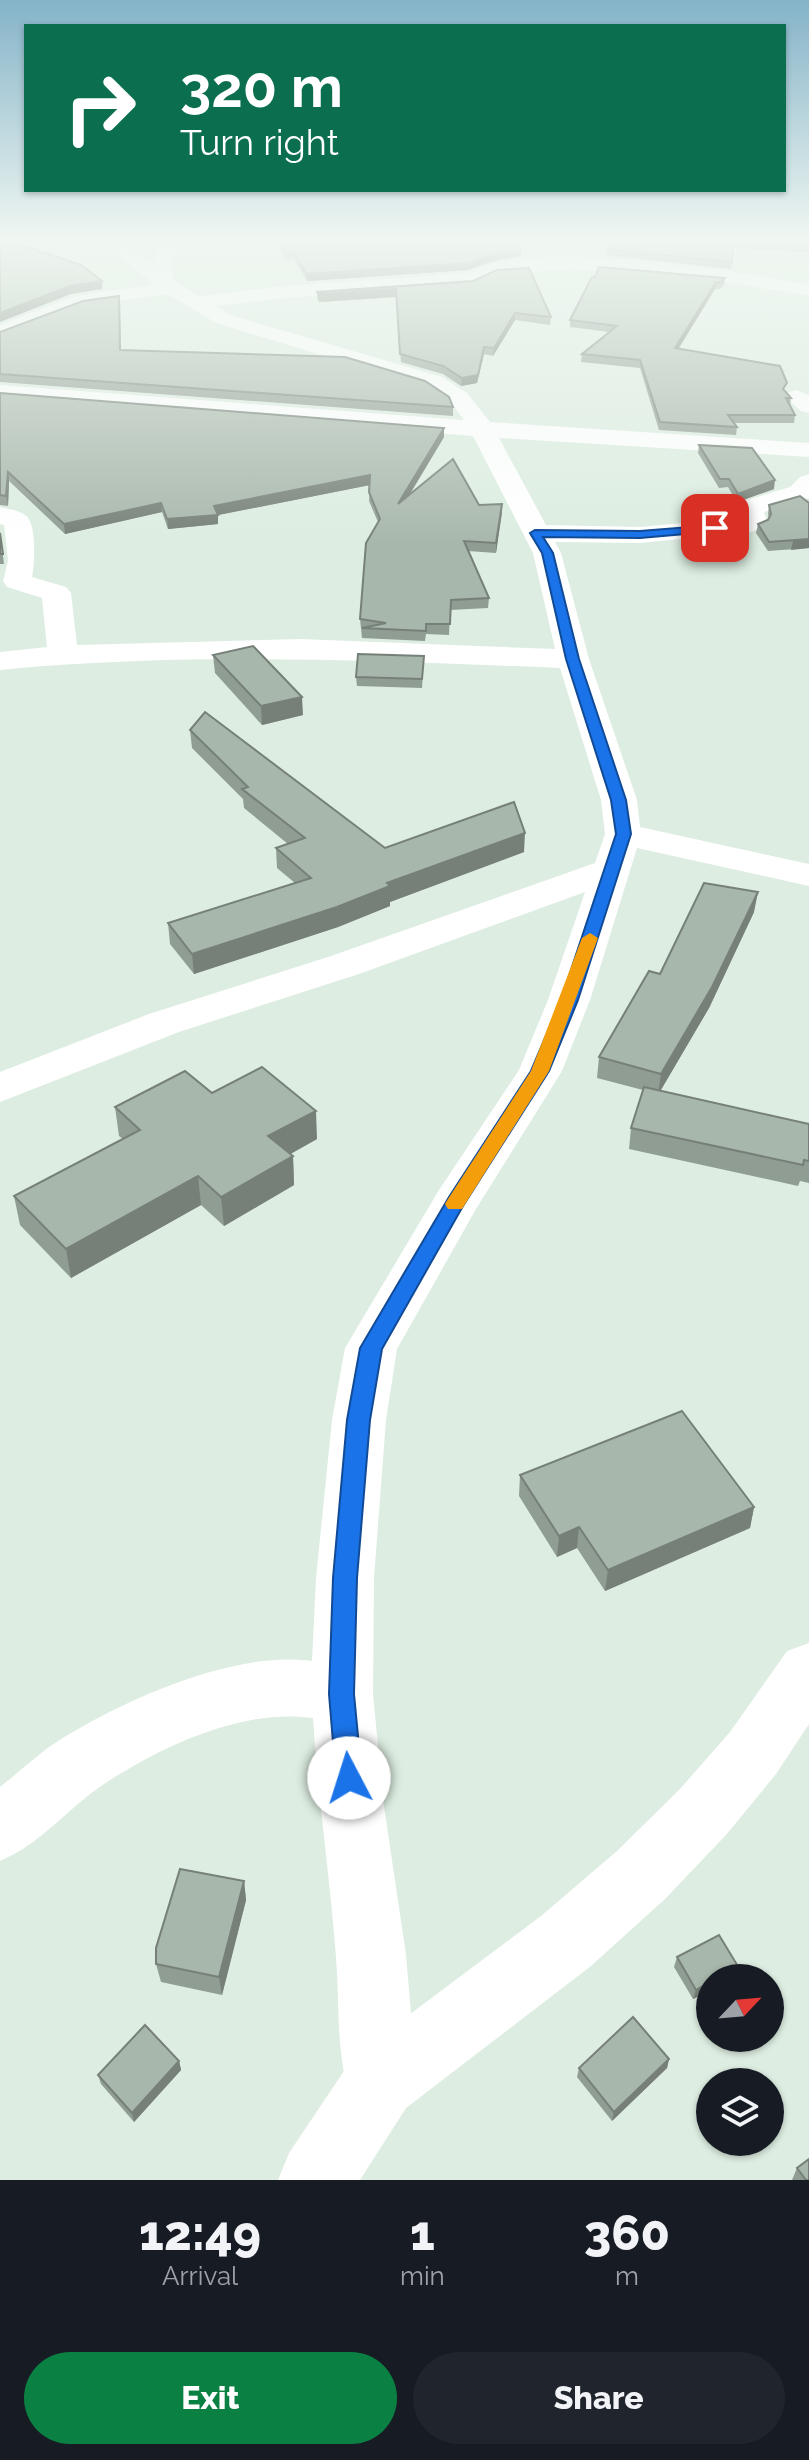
<!DOCTYPE html>
<style>
body{margin:0;font-family:Raleway,sans-serif;background:#20242c;color:#f1f3f6;height:100vh;display:flex;flex-direction:column;font-size:30px;white-space:nowrap}
*{box-sizing:border-box;margin:0}
p{font-size:26px;color:#9ea1a6}
.icon{flex:none;width:44px;height:44px;fill:none;stroke:currentColor;stroke-width:2;stroke-linecap:round;stroke-linejoin:round}
.map{position:relative;height:2180px;overflow:hidden}
.drawer{display:flex;flex-direction:column;background:#171b24;flex:1}
.drawer>*{flex:none}
.banner{position:absolute;left:24px;top:24px;width:762px;height:168px;border-radius:0px;box-shadow:0 2px 6px #0004;background:#0b6e4f;color:#fff;overflow:hidden}
.needle{width:52px;rotate:64deg}
.buttons{position:absolute;left:696px;top:1964px;display:grid;gap:16px}
.buttons a{display:grid;place-items:center;width:88px;height:88px;border-radius:50%;background:#171b24;box-shadow:0 2px 6px #0004;font-size:40px}
.pin{position:absolute;display:grid;place-items:center;width:68px;height:68px;color:#fff;margin:-34px;border-radius:16px;box-shadow:0 4px 12px #0006}
.me{position:absolute;width:88px;margin:-44px;rotate:355deg;stroke-linejoin:round;filter:drop-shadow(0 0 6px #0008)}
.turn{display:flex;align-items:center;gap:28px;height:168px;padding:0 24px;font-size:36px}
.turn .icon{width:104px;height:104px;stroke-width:2.5}
.turn b{display:block;font-size:56px;line-height:68px}
.eta{display:flex;justify-content:space-evenly;align-items:center;height:136px;text-align:center}
.eta b{font-size:48px;font-weight:800;line-height:56px}
.action{display:flex;gap:16px;margin-top:auto;padding:16px 24px}
.action a{flex:1;height:92px;border-radius:48px;background:#0b8043;color:#fff;font-size:32px;font-weight:800;line-height:92px;text-align:center}
.action a+a{background:#20242c;color:#f1f3f6}
.map>svg:first-child{display:block}
.lines{fill:none;stroke-linecap:round;stroke-linejoin:round}
.minor{fill:#fff;fill-rule:evenodd}
.tertiary{fill:#fff;fill-rule:evenodd}
.wall{fill:#909d93}
.shaded-wall{fill:#768078}
.building{fill:#a8b7ab;stroke:#768078;stroke-width:2}
.route{fill:#1a73e8;stroke:#114b97;stroke-width:2}
.slow{fill:#f59e0b}
</style>
<div class="map">
<svg width="809" height="2180" viewBox="0 0 809 2180">
<rect width="100%" height="100%" fill="#ddede1"/>
<g class="lines">
<g class="minor">
<path d="M101,240H121L152,265L161,240H179L172,264L173,280L199,296L285,286L468,273C531,236 734,272 809,284V296L695,277L575,269L496,274L473,285L285,298L216,306L230,315L442,377L467,393L490,422L809,443V457L499,438L546,525L640,527L737,518L739,517L737,508L741,502L790,487L800,477L809,474V498L764,512L767,521L764,527L751,532L640,543L555,542L561,553L589,659L637,800L640,827L809,864V886L637,848L590,1000L562,1071L476,1209L397,1349L386,1420L374,1578L373,1694L384,1806L406,1955L417,2082L406,2108L380,2119L354,2108C335,2061 340,2007 336,1957C330,1877 318,1798 313,1718C243,1708 162,1746 104,1784C68,1808 41,1844 0,1861V1787C19,1772 38,1754 58,1741C123,1700 235,1650 312,1661L316,1578L332,1420L345,1348L439,1190L519,1070L548,1000L585,892L359,974L179,1032L0,1102V1072L149,1014L331,956L595,863L605,834L601,800L560,668C373,660 187,652 0,670V652L47,647L42,598L7,587L3,581L8,561L4,525L0,524V507C8,509 18,510 25,515C37,522 35,564 32,577L66,587L71,593L77,645L300,639L555,649L533,553L473,436L0,399V385L464,420L451,403L426,387L216,323L168,294L83,306L0,339V325L72,297L153,284Z"/>
<polygon points="797,390 809,395 809,413 801,411 785,397 789,392"/>
</g>
<polygon class="tertiary" points="809,1643 809,1724 776,1774 726,1835 665,1899 591,1966 406,2108 360,2180 278,2180 289,2153 354,2056 541,1916 617,1851 680,1789 730,1732 787,1651"/>
</g>
<g class="wall">
<polygon points="278,240 517,240 521,256 497,260 467,270 307,281 294,259 285,260"/>
<polygon points="611,240 809,240 809,260 808,252 732,248 733,250 731,269 606,255 607,249"/>
<polygon points="725,278 724,285 720,289 715,289 678,349 786,392 791,398 790,406 795,415 794,423 734,423 737,427 736,435 659,430 640,368 581,362 582,354 609,332 570,327 570,320"/>
<polygon points="473,281 551,317 550,325 515,320 493,356 484,354 477,383 461,386 443,374 401,362 396,297 319,302 317,299 317,292"/>
<polygon points="120,304 121,350 453,407 453,416 0,382 0,332"/>
<polygon points="0,393 444,428 444,437 409,495 479,505 502,504 496,553 468,551 489,598 488,608 450,610 449,635 426,634 425,641 362,638 360,619 378,522 369,501 370,485 218,515 218,524 168,529 162,512 65,534 9,481 8,506 0,505"/>
<polygon points="699,445 774,489 737,502 728,487 719,488 698,453"/>
<polygon points="809,503 809,548 768,551 756,533 758,524 769,518 768,514 769,505"/>
<polygon points="0,531 4,564 0,564"/>
<polygon points="213,655 303,715 262,725 215,673"/>
<polygon points="424,656 422,688 357,686 356,677"/>
<polygon points="190,730 385,848 524,852 390,902 390,906 338,927 194,974 170,944 168,923 295,883 277,868 276,848 288,844 244,808 243,799 192,748"/>
<polygon points="754,912 709,1008 660,1091 809,1124 809,1183 800,1181 798,1186 629,1149 631,1128 643,1090 597,1078 599,1057 660,974"/>
<polygon points="212,1093 317,1139 290,1154 293,1156 294,1185 224,1226 201,1205 71,1278 20,1225 14,1196 123,1139 119,1136 115,1107"/>
<polygon points="520,1475 754,1507 750,1528 605,1591 577,1548 557,1557 519,1496"/>
<polygon points="244,1881 246,1900 222,1995 161,1982 156,1964"/>
<polygon points="677,1957 739,1968 736,1977 710,1978 710,1991 693,1999 674,1967"/>
<polygon points="669,2059 667,2068 612,2121 577,2077 579,2068"/>
<polygon points="179,2061 181,2070 134,2122 101,2084 98,2075"/>
<polygon points="797,2168 809,2180 792,2180"/>
</g>
<g class="shaded-wall">
<polygon points="521,250 521,256 497,260 467,270 307,281 307,274"/>
<polygon points="102,281 102,289 71,294 0,322 0,313 70,286"/>
<polygon points="716,282 715,289 674,356 675,348"/>
<polygon points="396,289 396,297 319,302 318,294"/>
<polygon points="515,313 515,320 493,356 494,348"/>
<polygon points="484,347 484,354 477,383 461,386 462,378"/>
<polygon points="444,428 444,437 398,514 398,504"/>
<polygon points="8,472 9,481 8,506 6,496"/>
<polygon points="370,475 370,485 218,515 218,524 168,529 167,519 214,506"/>
<polygon points="775,480 774,489 737,502 738,494"/>
<polygon points="161,503 162,512 65,534 64,524"/>
<polygon points="502,504 502,513 496,553 496,543"/>
<polygon points="809,539 809,548 791,550 793,541"/>
<polygon points="302,697 303,715 262,725 261,706"/>
<polygon points="525,833 524,852 390,902 390,906 338,927 194,974 192,954"/>
<polygon points="758,892 754,912 709,1008 658,1095 661,1074"/>
<polygon points="316,1111 317,1139 271,1165 268,1136"/>
<polygon points="293,1156 294,1185 224,1226 221,1197"/>
<polygon points="198,1176 201,1205 71,1278 66,1249"/>
<polygon points="754,1507 750,1528 605,1591 608,1570"/>
<polygon points="579,1527 577,1548 557,1557 559,1536"/>
<polygon points="244,1881 246,1900 222,1995 219,1977"/>
<polygon points="739,1968 734,1978 719,1978"/>
<polygon points="710,1982 710,1991 693,1999 696,1990"/>
<polygon points="669,2059 667,2068 612,2121 614,2112"/>
<polygon points="179,2061 181,2070 134,2122 132,2113"/>
</g>
<g class="building">
<polygon points="0,240 7,240 81,265 102,281 70,286 0,313"/>
<polygon points="280,240 517,240 521,250 497,253 468,263 307,274 293,252 284,253"/>
<polygon points="611,240 809,240 809,246 730,241 733,250 732,262 607,249"/>
<polygon points="599,267 725,278 721,282 716,282 675,348 780,366 787,383 783,389 791,398 786,398 795,415 728,415 737,427 660,422 640,360 582,354 617,326 570,320 592,277 595,277"/>
<polygon points="529,268 551,317 515,313 494,348 484,347 478,375 462,378 443,366 400,354 396,289 318,294 317,292 473,281 497,270"/>
<polygon points="119,296 120,350 345,357 425,381 449,397 453,407 0,374 0,332 83,301"/>
<polygon points="0,393 444,428 398,504 453,459 479,505 502,504 496,543 464,541 489,598 451,600 450,624 426,624 426,631 362,628 386,623 360,619 366,543 380,519 369,492 370,475 214,506 218,515 167,519 161,503 64,524 8,472 6,496 0,495"/>
<polygon points="699,445 752,448 775,480 738,494 729,479 720,479"/>
<polygon points="800,496 809,503 809,539 769,542 758,524 768,520 771,514 769,505"/>
<polygon points="0,533 3,554 0,554"/>
<polygon points="253,646 302,697 261,706 213,655"/>
<polygon points="358,654 424,656 422,679 356,677"/>
<polygon points="205,712 385,848 514,802 525,833 387,883 390,886 337,907 192,954 168,923 311,878 276,848 305,838 242,789 248,787 190,730"/>
<polygon points="704,883 758,892 712,987 661,1074 599,1057 649,971 660,974"/>
<polygon points="262,1067 316,1111 268,1136 293,1156 221,1197 198,1176 66,1249 14,1196 140,1130 115,1107 185,1071 212,1093"/>
<polygon points="644,1087 809,1124 809,1161 804,1160 803,1165 631,1128"/>
<polygon points="682,1411 754,1507 608,1570 579,1527 559,1536 520,1475"/>
<polygon points="180,1869 244,1881 219,1977 156,1964 156,1948"/>
<polygon points="719,1935 739,1968 719,1978 710,1978 710,1982 696,1990 677,1957"/>
<polygon points="633,2017 669,2059 614,2112 579,2068"/>
<polygon points="145,2025 179,2061 132,2113 98,2075"/>
<polygon points="809,2159 809,2180 806,2180 797,2168"/>
</g>
<linearGradient id="sky" x2="0" y2="1"><stop stop-color="#84b3c8"/><stop offset="0.44" stop-color="#f0f7f2"/><stop offset="1" stop-color="#f0f7f2" stop-opacity="0"/></linearGradient>
<rect width="809" height="545" fill="url(#sky)"/>
<polygon class="route" points="715,525 719,526 719,531 640,538 543,537 553,553 579,659 626,800 631,834 578,1000 549,1071 463,1206 382,1349 370,1420 357,1578 354,1694 362,1778 358,1787 349,1791 340,1787 336,1778 329,1694 333,1578 347,1420 360,1348 449,1197 531,1071 561,1000 616,834 611,800 566,659 542,553 530,533 535,530 640,531"/>
<polygon class="slow" points="590,933 598,938 549,1071 462,1209 448,1209 445,1204 448,1199 531,1071 582,938"/>
</svg>
<div class="buttons">
<a><svg class="needle" viewBox="-14 -14 28 28"><path d="M0-13l5 13h-10z" fill="#e53935"/><path d="M0 13l5-13h-10z" fill="#9ea1a6"/></svg></a>
<a><svg class="icon" aria-label="layers" viewBox="0 0 24 24"><path d="M12 4l9 5-9 5-9-5zM3 14l9 5 9-5"/></svg></a>
</div>
<div class="pin" style="left:715px;top:528px;background:#d93025"><svg class="icon" aria-label="arrive" viewBox="0 0 24 24"><path d="M6 21V4h12l-3 4 3 4H6"/></svg></div>
<svg class="me" style="left:349px;top:1778px" viewBox="-20 -20 40 40"><circle r="19" fill="#fff"/><path d="M0-13L10 11 0 6-10 11z" fill="#1a73e8"/></svg>
<div class="banner">
<div class="turn"><svg class="icon" aria-label="right" viewBox="0 0 24 24"><path d="M7 20v-9h11M14 6l5 5-5 5"/></svg><div><b>320 m</b>Turn right</div></div>
</div>
</div>
<section class="drawer">
<div class="eta">
<div><b>12:49</b><p>Arrival</p></div>
<div><b>1</b><p>min</p></div>
<div><b>360</b><p>m</p></div>
</div>
<div class="action"><a>Exit</a><a>Share</a></div>
</section>
